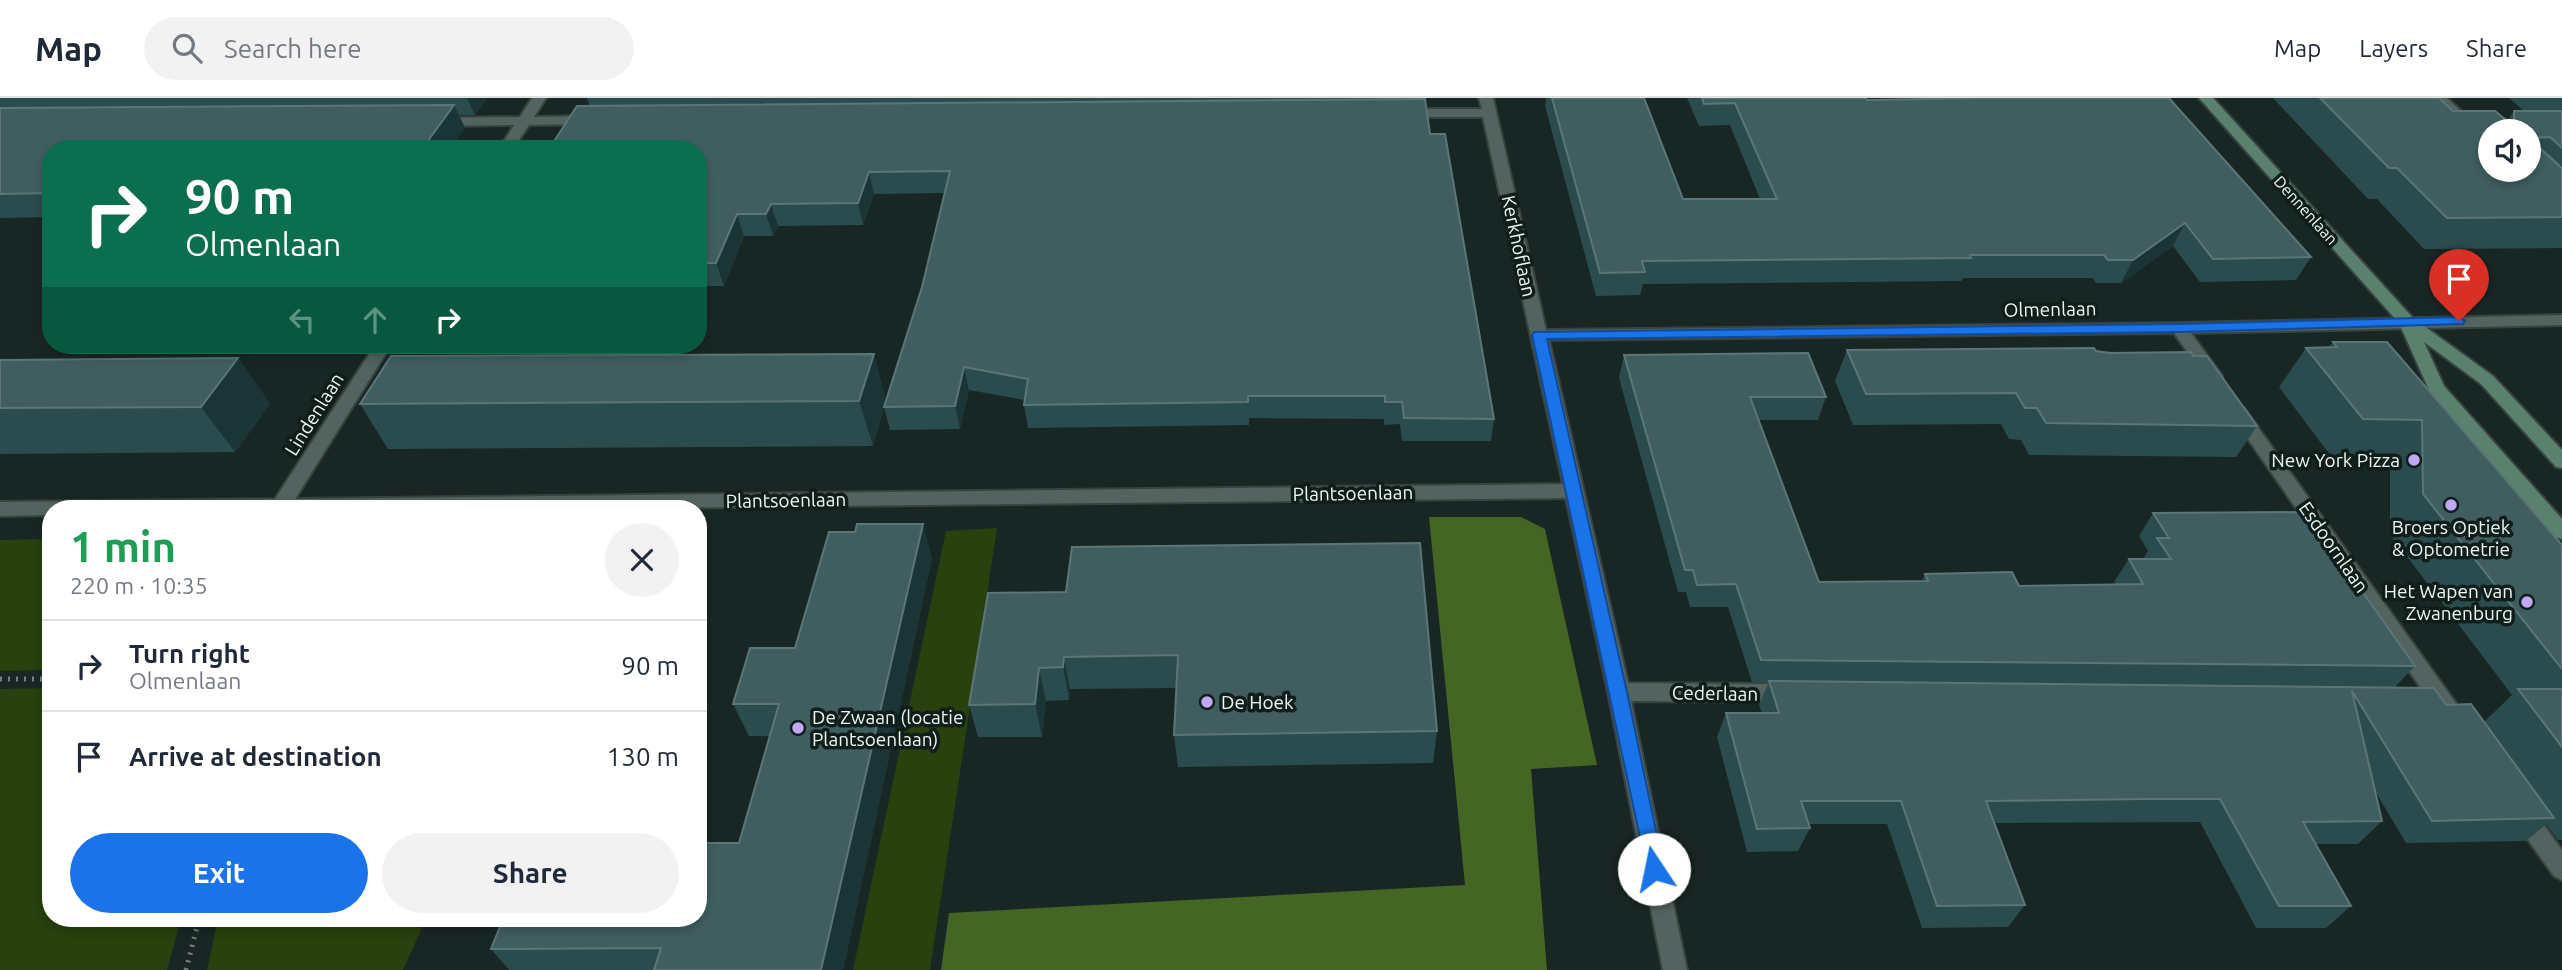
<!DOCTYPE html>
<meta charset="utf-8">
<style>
body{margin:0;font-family:Ubuntu,sans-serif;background:#f2f2f3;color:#1f2937;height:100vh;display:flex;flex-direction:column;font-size:26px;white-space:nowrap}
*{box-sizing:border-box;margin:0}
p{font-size:23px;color:#747a83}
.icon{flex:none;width:38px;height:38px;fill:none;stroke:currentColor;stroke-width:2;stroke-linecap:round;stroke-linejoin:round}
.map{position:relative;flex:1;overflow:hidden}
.drawer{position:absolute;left:42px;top:402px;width:665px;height:427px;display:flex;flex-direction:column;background:#fff;border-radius:28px;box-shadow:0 4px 10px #0003}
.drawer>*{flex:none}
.guide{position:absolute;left:42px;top:42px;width:665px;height:214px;border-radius:28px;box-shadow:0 4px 10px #0003;background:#0b6e4f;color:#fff;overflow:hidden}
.controls{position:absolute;left:2478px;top:21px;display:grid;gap:14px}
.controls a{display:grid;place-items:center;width:63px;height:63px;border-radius:50%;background:#fff;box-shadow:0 4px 10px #0003;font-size:35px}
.pin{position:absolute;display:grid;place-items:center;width:60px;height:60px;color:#fff;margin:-72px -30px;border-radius:50% 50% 50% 0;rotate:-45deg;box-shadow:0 0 7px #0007}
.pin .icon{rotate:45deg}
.me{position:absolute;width:77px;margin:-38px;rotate:349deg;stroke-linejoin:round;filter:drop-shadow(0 0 5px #0008)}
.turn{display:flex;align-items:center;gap:24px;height:147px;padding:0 28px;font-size:32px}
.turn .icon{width:91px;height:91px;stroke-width:2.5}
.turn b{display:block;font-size:49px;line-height:60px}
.lanes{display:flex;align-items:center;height:66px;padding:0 28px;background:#0003;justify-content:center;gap:35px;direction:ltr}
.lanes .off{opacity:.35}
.round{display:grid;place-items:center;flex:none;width:74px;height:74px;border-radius:37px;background:#f2f2f3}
.overview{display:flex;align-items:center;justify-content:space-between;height:119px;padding:0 28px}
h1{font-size:42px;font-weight:700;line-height:52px;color:#1e9e55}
.action{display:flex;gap:14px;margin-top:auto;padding:14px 28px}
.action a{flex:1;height:80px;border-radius:42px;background:#1a73e8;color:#fff;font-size:28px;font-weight:700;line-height:80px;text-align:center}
.action a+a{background:#f2f2f3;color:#1f2937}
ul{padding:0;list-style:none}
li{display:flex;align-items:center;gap:21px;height:91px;padding:0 28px;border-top:2px solid #e0e1e3}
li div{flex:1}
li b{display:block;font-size:26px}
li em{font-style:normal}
header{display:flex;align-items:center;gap:42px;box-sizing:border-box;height:98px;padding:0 35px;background:#fff;border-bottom:2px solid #e0e1e3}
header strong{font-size:33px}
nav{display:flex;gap:38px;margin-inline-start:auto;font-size:24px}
.search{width:490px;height:63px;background:#f2f2f3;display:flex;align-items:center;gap:18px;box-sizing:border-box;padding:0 24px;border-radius:38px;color:#747a83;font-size:26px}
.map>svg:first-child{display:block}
.green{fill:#28410e}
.forest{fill:#446523}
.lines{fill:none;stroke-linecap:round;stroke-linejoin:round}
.service-casing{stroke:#374340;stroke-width:4}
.minor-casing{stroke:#374340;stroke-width:4}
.secondary-casing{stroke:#374340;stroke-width:4}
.path{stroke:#778380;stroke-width:5;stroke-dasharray:2 6;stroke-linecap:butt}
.service{fill:#53635f;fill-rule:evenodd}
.minor{fill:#53635f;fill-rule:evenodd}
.secondary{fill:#5a816d;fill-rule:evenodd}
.wall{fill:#2b4c4e}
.shaded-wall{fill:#1b3536}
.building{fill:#405e60;stroke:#5b7677;stroke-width:2;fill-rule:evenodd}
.route{fill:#1a73e8;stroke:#114b97;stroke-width:2}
.poi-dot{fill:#c1a8f3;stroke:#0f1e1b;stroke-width:2.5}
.labels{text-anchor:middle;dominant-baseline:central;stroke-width:7;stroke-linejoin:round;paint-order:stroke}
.far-street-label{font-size:16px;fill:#edf7f4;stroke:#0f1e1b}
.street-label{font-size:19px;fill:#edf7f4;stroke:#0f1e1b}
.poi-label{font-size:19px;fill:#edf7f4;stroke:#0f1e1b;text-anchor:end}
</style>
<header>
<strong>Map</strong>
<div class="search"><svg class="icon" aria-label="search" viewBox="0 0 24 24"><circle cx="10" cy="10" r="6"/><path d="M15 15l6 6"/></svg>Search here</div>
<nav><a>Map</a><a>Layers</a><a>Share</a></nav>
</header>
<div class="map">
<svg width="2562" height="872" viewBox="0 0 2562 872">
<rect width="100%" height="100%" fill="#192724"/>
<g class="green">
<polygon points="997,430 930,872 853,872 946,433"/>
<polygon points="51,441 51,572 0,573 0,442"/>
<polygon points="51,590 51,821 181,821 167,872 0,872 0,591"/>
<polygon points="218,821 426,821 403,872 207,872"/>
</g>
<polygon class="forest" points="1429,419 1521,419 1545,431 1597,667 1531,671 1547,872 941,872 949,815 1465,787"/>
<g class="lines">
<defs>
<polygon id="service" points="2432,0 2447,0 2490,40 2490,51 2485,50"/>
<g id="minor">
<polygon points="532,0 546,0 534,19 593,18 600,22 593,26 529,27 513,51 499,51 514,27 437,28 430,24 437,20 520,19"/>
<polygon points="1479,0 1493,0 1546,232 2179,225 2562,217 2562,227 2191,235 2222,278 2213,284 2207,282 2174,235 1549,242 1628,585 1789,586 1797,589 1800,595 1797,601 1789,604 1631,603 1687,872 1663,872 1608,594 1566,400 568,411 51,411 51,417 0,418 0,404 275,401 375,247 391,247 295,401 1563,386 1483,19 1403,19 1396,15 1403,11 1482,11"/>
<polygon points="2238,308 2244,310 2455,604 2458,610 2455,616 2447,619 2439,616 2232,318 2229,314 2232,310"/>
<polygon points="2521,704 2529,707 2562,752 2562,782 2554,778 2513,721 2510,714 2513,707"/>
</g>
<polygon id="secondary" points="2199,0 2213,0 2413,220 2493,278 2562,352 2562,370 2556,369 2481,286 2424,244 2444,288 2562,421 2562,441 2555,439 2430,294 2399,225"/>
</defs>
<use href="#service" class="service-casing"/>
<use href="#minor" class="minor-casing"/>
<use href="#secondary" class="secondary-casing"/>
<g class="path">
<polyline points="0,581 51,581"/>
<polyline points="186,872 199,821"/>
</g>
<use href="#service" class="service"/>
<use href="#minor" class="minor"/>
<use href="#secondary" class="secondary"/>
</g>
<g class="wall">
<polygon points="0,0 487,0 475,17 459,17 465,30 51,51 51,119 0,120"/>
<polygon points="587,0 1422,0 1494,321 1491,343 1402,343 1400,326 1384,327 1384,321 1249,320 1249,327 1028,330 1024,307 1025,302 969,292 960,331 890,332 884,309 922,189 945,95 874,96 863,127 778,128 773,138 744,138 724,188 698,188 698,51 590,8"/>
<polygon points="1546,0 1644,0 1683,101 1760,101 1730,27 1699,28 1687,0 1866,0 1867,2 1960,0 2169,0 2311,159 2296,182 2200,184 2173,148 2121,185 2096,185 2093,180 1963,180 1961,183 1643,186 1640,197 1596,198 1545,8"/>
<polygon points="2273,0 2439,0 2453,13 2508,22 2514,13 2524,13 2509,0 2562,0 2562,150 2424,151 2377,101 2368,101"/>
<polygon points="2333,244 2387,244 2562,447 2562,742 2558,742 2546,726 2526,743 2406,745 2375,693 2382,723 2358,746 2316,746 2351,808 2326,830 2256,830 2200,724 1995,725 2025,807 2008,829 1922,830 1887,726 1808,726 1810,730 1798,753 1747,754 1717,639 1726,615 1762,615 1759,607 1769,584 1752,584 1728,509 1690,509 1686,494 1678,494 1619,280 1624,257 1826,299 1818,322 1758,322 1819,484 1922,483 1925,476 2019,488 2116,486 2114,484 2129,461 2143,461 2148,453 2139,438 2153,415 2415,568 2395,589 2446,607 2484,624 2512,597 2390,436 2390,361 2333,361 2279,289 2306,250 2329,249"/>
<polygon points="1847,252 2096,253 2193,258 2257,328 2236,359 2029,357 2021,342 2009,341 2001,326 1853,327 1835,283"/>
<polygon points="238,260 270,306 235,354 0,356 0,262"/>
<polygon points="886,301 873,348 388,351 360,306"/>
<polygon points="932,460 843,872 509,872 491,851 739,745 769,638 749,638 733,606 795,550"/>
<polygon points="1066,494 1437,633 1433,665 1178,669 1174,637 1176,590 1070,591 1069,602 1046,603 1042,639 978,639 969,607"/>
</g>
<g class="shaded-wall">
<polygon points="467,0 487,0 475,17"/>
<polygon points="454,7 465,30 451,51 422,51"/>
<polygon points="869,74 874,96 863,127 858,105"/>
<polygon points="771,106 778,128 773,138 766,116"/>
<polygon points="737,116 744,138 724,188 716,165"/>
<polygon points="2185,125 2173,148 2121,185 2133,162"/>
<polygon points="874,256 886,301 873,348 859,303"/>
<polygon points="238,260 270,306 235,354 201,309"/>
<polygon points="964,269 969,292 960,331 955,308"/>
<polygon points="923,426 932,460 843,872 821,872"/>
<polygon points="1064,559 1070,591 1069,602 1063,569"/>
<polygon points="1039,570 1046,603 1042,639 1035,606"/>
</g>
<g class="building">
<polygon points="1552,0 1644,0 1683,101 1777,101 1735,5 1704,6 1702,0 1866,0 1867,2 1979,0 2169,0 2311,159 2213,161 2185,125 2133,162 2108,162 2104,157 1970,157 1971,160 1642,163 1645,174 1600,175"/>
<path d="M2320,0H2439L2453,13H2495L2505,21L2511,23L2514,21V13H2562V50L2550,39L2531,40L2532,43L2562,70V119L2447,120L2397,70H2389ZM2490,33H2529V72H2490Z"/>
<polygon points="1425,1 1430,36 1445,36 1494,321 1404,320 1402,304 1385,304 1385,298 1248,298 1248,304 1024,307 1028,281 964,269 955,308 884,309 922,189 950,73 869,74 858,105 771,106 766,116 737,116 716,165 698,165 698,51 549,51 577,8"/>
<polygon points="454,7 422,51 51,51 51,95 0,96 0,10"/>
<polygon points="2333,244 2387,244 2562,447 2562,571 2423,396 2422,322 2363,321 2306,250 2337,249"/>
<polygon points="2094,250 2096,253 2110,255 2191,254 2193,258 2207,258 2257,328 2046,325 2037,310 2025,310 2016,295 1866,296 1847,252"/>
<polygon points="1808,255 1826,299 1750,299 1819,484 1928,483 1925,476 2012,474 2019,488 2143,486 2129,461 2171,461 2157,440 2169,440 2153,415 2306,414 2415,568 1761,562 1736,486 1697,487 1693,472 1685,472 1624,257"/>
<polygon points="874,256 859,303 360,306 391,258"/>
<polygon points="238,260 201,309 0,310 0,262"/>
<polygon points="857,426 923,426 821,872 654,872 661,850 491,851 503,821 698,821 698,745 739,745 779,606 733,606 750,550 795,550 829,434 855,434"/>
<polygon points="1420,445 1437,633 1174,637 1178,557 1064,559 1063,569 1039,570 1035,606 969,607 988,495 1066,494 1072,449"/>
<polygon points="1769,583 2434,590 2446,607 2471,606 2554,720 2432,723 2352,593 2382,723 2303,724 2351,808 2279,808 2220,701 2147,701 1986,703 2025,807 1937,808 1901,703 1801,703 1810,730 1757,731 1726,615 1779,615"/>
<polygon points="2518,591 2562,591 2562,649"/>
</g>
<polygon class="route" points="2459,219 2465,223 2463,226 2179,234 1547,241 1627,594 1664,771 1661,777 1654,780 1648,777 1532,237 1534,234 2179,226"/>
<g class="poi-dot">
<circle cx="2414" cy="362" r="7"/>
<circle cx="2451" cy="407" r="7"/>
<circle cx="2527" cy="504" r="7"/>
<circle cx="1207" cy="604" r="7"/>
<circle cx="798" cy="630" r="7"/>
</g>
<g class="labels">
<g class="far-street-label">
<text transform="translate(2306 112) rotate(48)">Dennenlaan</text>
</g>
<g class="street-label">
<text transform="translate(1519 148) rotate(78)">Kerkhoflaan</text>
<text transform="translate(2050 211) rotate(-1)">Olmenlaan</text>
<text transform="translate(314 316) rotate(-58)">Lindenlaan</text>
<text transform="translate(1353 395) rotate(-1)">Plantsoenlaan</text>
<text transform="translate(786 402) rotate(-1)">Plantsoenlaan</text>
<text transform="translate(2334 449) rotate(55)">Esdoornlaan</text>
<text transform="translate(1715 595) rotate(1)">Cederlaan</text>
</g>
<g class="poi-label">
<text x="2400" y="362">New York Pizza</text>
<text x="2451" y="429" text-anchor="middle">Broers Optiek<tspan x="2451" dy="22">&amp; Optometrie</tspan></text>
<text x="2513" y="493">Het Wapen van<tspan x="2513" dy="22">Zwanenburg</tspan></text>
<text x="1221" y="604" text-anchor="start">De Hoek</text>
<text x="812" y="619" text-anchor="start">De Zwaan (locatie<tspan x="812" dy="22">Plantsoenlaan)</tspan></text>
</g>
</g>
</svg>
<div class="controls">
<a><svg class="icon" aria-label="sound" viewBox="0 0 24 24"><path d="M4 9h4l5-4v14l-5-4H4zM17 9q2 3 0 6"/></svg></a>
</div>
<div class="pin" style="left:2459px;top:223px;background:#d93025"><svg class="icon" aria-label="arrive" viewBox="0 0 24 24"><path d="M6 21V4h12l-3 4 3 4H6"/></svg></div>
<svg class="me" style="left:1654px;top:771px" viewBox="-20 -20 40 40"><circle r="19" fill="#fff"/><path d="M0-13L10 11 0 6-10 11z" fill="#1a73e8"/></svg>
<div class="guide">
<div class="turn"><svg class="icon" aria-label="right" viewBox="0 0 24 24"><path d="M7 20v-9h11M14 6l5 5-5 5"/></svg><div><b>90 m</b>Olmenlaan</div></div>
<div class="lanes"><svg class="icon off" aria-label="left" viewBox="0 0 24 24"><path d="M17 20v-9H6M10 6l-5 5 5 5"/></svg><svg class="icon off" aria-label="ahead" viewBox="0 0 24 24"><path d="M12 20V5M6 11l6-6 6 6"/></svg><svg class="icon" aria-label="right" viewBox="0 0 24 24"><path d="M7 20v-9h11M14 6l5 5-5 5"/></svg></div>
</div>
<section class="drawer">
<div class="overview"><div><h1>1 min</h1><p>220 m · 10:35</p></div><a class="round"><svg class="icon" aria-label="close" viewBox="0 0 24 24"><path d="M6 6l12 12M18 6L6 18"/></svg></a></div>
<ul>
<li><svg class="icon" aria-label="right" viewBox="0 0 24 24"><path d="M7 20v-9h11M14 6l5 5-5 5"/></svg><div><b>Turn right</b><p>Olmenlaan</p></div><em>90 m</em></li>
<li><svg class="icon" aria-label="arrive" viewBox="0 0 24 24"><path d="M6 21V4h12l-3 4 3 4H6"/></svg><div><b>Arrive at destination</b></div><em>130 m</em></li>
</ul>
<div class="action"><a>Exit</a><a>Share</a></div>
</section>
</div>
